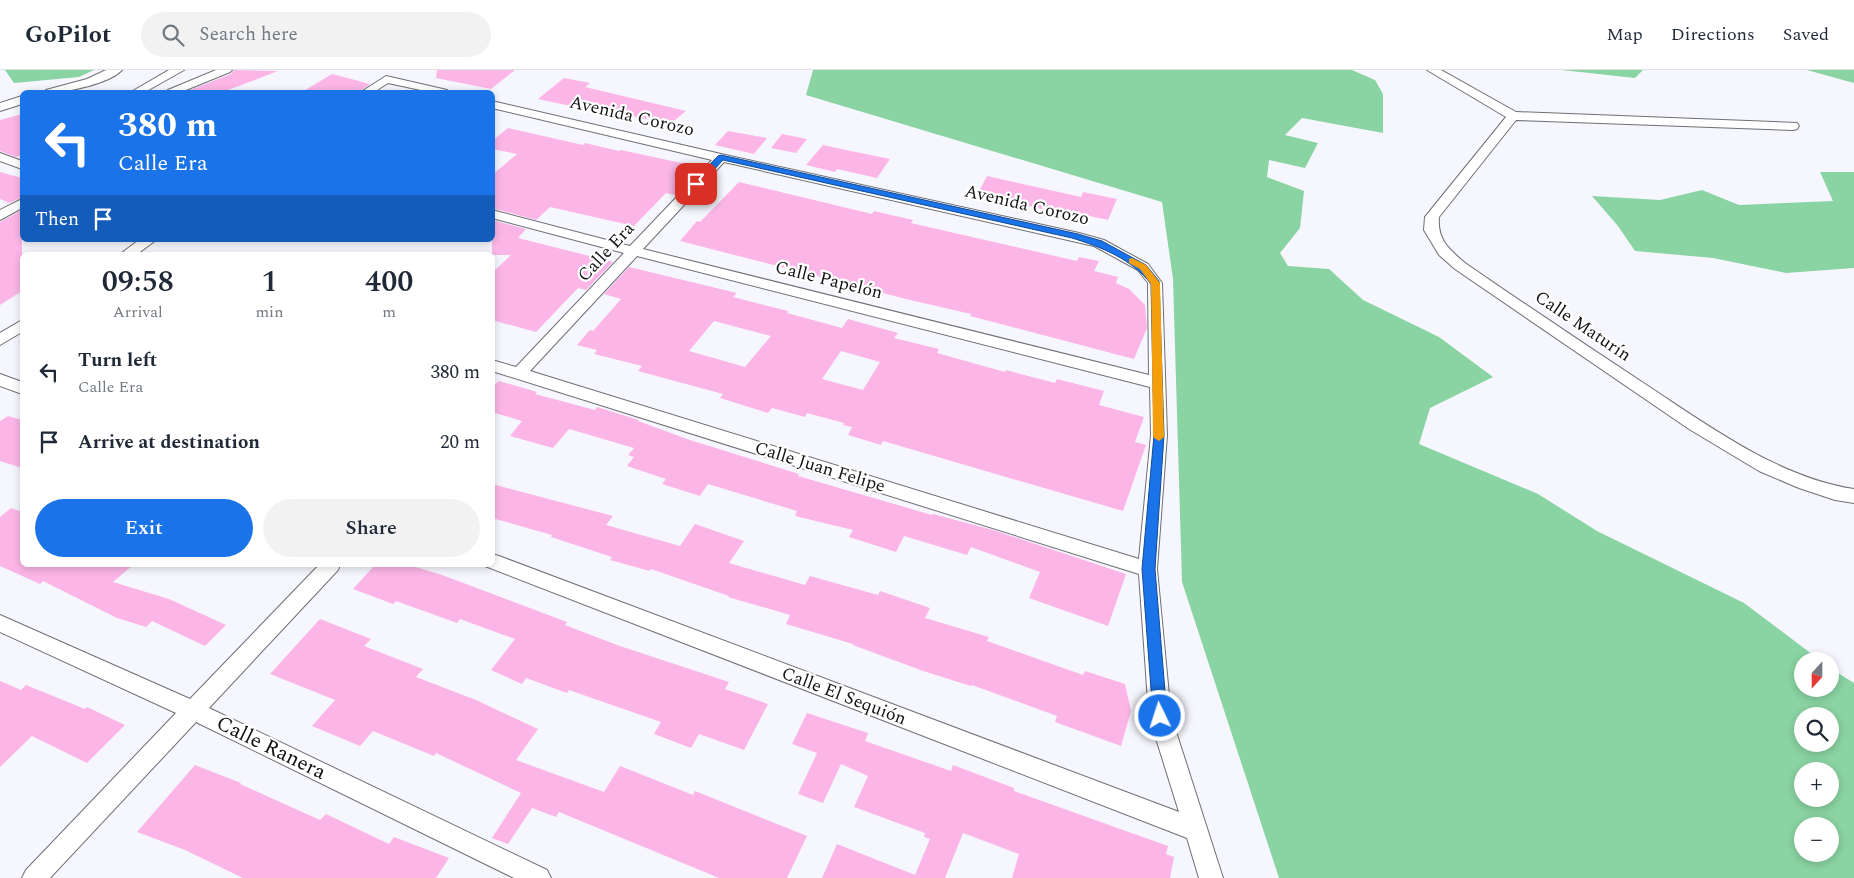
<!DOCTYPE html>
<meta charset="utf-8">
<style>
body{margin:0;font-family:Spectral,serif;background:#f2f2f3;color:#1f2937;height:100vh;display:flex;flex-direction:column;font-size:19px;white-space:nowrap}
*{box-sizing:border-box;margin:0}
p{font-size:16px;color:#747a83}
.icon{flex:none;width:28px;height:28px;fill:none;stroke:currentColor;stroke-width:2;stroke-linecap:round;stroke-linejoin:round}
.map{position:relative;flex:1;overflow:hidden}
.sheet{position:absolute;left:20px;top:182px;width:475px;height:315px;display:flex;flex-direction:column;background:#fff;border-radius:8px;box-shadow:0 2px 8px #0003}
.sheet>*{flex:none}
.banner{position:absolute;left:20px;top:20px;width:475px;height:152px;border-radius:8px;box-shadow:0 2px 8px #0003;background:#1a73e8;color:#fff;overflow:hidden}
.needle{width:32px;rotate:201deg}
.buttons{position:absolute;left:1794px;top:582px;display:grid;gap:10px}
.buttons a{display:grid;place-items:center;width:45px;height:45px;border-radius:50%;background:#fff;box-shadow:0 2px 8px #0003;font-size:25px}
.pin{position:absolute;display:grid;place-items:center;width:42px;height:42px;color:#fff;margin:-21px;border-radius:10px;box-shadow:0 2px 8px #0006}
.me{position:absolute;width:55px;margin:-28px;rotate:356deg;stroke-linejoin:round;filter:drop-shadow(0 0 4px #0008)}
.turn{display:flex;align-items:center;gap:18px;height:105px;padding:0 15px;font-size:22px}
.turn .icon{width:65px;height:65px;stroke-width:2.5}
.turn b{display:block;font-size:35px;line-height:42px}
.then{display:flex;align-items:center;height:48px;padding:0 15px;background:#0003;gap:10px;font-size:19px}
.eta{display:flex;justify-content:space-evenly;align-items:center;height:85px;text-align:center}
.eta b{font-size:30px;font-weight:600;line-height:35px}
.button{display:flex;gap:10px;margin-top:auto;padding:10px 15px}
.button a{flex:1;height:58px;border-radius:30px;background:#1a73e8;color:#fff;font-size:20px;font-weight:600;line-height:58px;text-align:center}
.button a+a{background:#f2f2f3;color:#1f2937}
ul{padding:0;list-style:none}
li{display:flex;align-items:center;gap:15px;height:70px;padding:0 15px}
li div{flex:1}
li b{display:block;font-size:19px}
li em{font-style:normal}
header{display:flex;align-items:center;gap:30px;box-sizing:border-box;height:70px;padding:0 25px;background:#fff;border-bottom:1px solid #e0e1e3}
header strong{font-size:24px}
nav{display:flex;gap:28px;margin-inline-start:auto;font-size:18px}
.search{width:350px;height:45px;background:#f2f2f3;display:flex;align-items:center;gap:12px;box-sizing:border-box;padding:0 18px;border-radius:28px;color:#747a83;font-size:19px}
.map>svg:first-child{display:block}
.forest{fill:#8ad3a2;fill-rule:evenodd}
.building{fill:#fbb6e7;fill-rule:evenodd}
.lines{fill:none;stroke-linecap:round;stroke-linejoin:round}
.street-casing{stroke:#6e6e75;stroke-width:2}
.street{fill:#fff;fill-rule:evenodd}
.route{fill:#1a73e8;stroke:#114b97}
.slow{fill:#f59e0b}
.labels{text-anchor:middle;dominant-baseline:central;stroke-width:4.5;stroke-linejoin:round;paint-order:stroke}
.street-label{font-size:18px;fill:#131316;stroke:#fff}
.near-street-label{font-size:21px;fill:#131316;stroke:#fff}
</style>
<header>
<strong>GoPilot</strong>
<div class="search"><svg class="icon" aria-label="search" viewBox="0 0 24 24"><circle cx="10" cy="10" r="6"/><path d="M15 15l6 6"/></svg>Search here</div>
<nav><a>Map</a><a>Directions</a><a>Saved</a></nav>
</header>
<div class="map">
<svg width="1854" height="808" viewBox="0 0 1854 808">
<rect width="100%" height="100%" fill="#f6f6fe"/>
<g class="forest">
<polygon points="5,0 94,0 79,7 14,13"/>
<path d="M813,0H1352L1375,10L1383,24V63L1302,48L1285,65L1318,73L1305,98L1269,90L1267,107L1304,121L1300,158L1280,183L1288,196L1329,199L1363,230L1439,267L1493,307L1430,338L1419,374L1538,424L1597,461L1744,533L1821,591H1802V619H1830V598L1854,613V808H1279L1182,512L1173,209L1162,132L806,25ZM1830,646V674H1802V646ZM1830,701V729H1802V701ZM1830,756V784H1802V756Z"/>
<polygon points="1562,0 1643,0 1635,8"/>
<polygon points="1807,0 1854,0 1854,13"/>
<polygon points="1820,102 1854,102 1854,198 1786,203 1713,188 1635,181 1618,156 1592,126 1660,130 1702,120 1739,135 1833,131"/>
</g>
<g class="building">
<polygon points="234,0 278,1 223,22 185,22 231,4"/>
<polygon points="437,0 515,0 491,19 436,8"/>
<polygon points="332,4 370,14 359,22 302,22"/>
<polygon points="564,8 590,13 585,17 686,41 670,54 601,40 598,42 538,29"/>
<polygon points="22,44 22,85 16,87 0,81 0,50"/>
<polygon points="508,58 583,75 585,73 619,81 621,80 700,97 674,125 666,123 634,156 550,137 536,150 492,138 492,105 517,84 492,79 492,71"/>
<polygon points="728,61 767,68 754,84 715,75"/>
<polygon points="782,64 807,69 796,83 771,78"/>
<polygon points="823,75 851,81 890,89 877,108 837,99 835,102 806,95"/>
<polygon points="0,102 22,108 22,127 10,133 0,129"/>
<polygon points="987,106 1081,127 1083,122 1117,129 1108,150 1058,139 1056,142 977,125"/>
<polygon points="739,112 872,144 874,141 913,150 911,153 1077,191 1079,187 1099,191 1094,201 1118,207 1116,213 1129,219 1145,235 1147,258 1134,289 970,246 971,244 910,230 680,171 697,151 700,152"/>
<polygon points="22,140 22,221 0,235 0,152"/>
<polygon points="492,150 526,159 518,168 613,192 586,220 578,218 536,262 492,250 492,203 511,185 492,185"/>
<path d="M629,197L737,223L733,227L788,241L787,243L842,258L848,249L898,263L894,268L939,279L937,283L1005,302L1006,300L1055,313L1057,309L1104,321L1099,335L1144,347L1135,372L1146,375L1123,441L883,371L881,375L848,365L852,357L843,355L844,353L807,343L805,347L772,338L768,343L720,328L723,324L638,301L642,296L594,284L597,280L577,275L590,260L593,261L621,229L604,224ZM714,251L771,266L745,297L689,281ZM841,281L880,292L863,320L822,309Z"/>
<polygon points="499,311 537,322 535,324 595,340 597,337 639,350 638,351 690,370 799,404 798,406 932,445 933,444 993,460 1126,504 1108,556 1029,528 1040,502 971,477 967,485 904,466 896,482 849,467 853,460 795,446 797,441 708,414 700,426 662,414 666,409 627,396 634,387 628,385 634,378 569,359 553,378 510,366 522,351 492,342 492,317"/>
<polygon points="8,346 22,350 22,398 0,391 0,351"/>
<polygon points="492,414 613,446 606,455 680,476 695,454 744,471 729,493 805,515 810,506 878,525 880,521 930,538 925,548 989,567 987,571 1083,605 1085,601 1125,614 1131,641 1121,676 1055,652 1057,646 972,615 971,616 923,601 853,575 853,574 786,554 790,545 728,527 729,526 651,499 650,501 610,490 612,487 551,467 552,465 492,448"/>
<polygon points="11,438 22,442 22,495 133,495 113,512 169,529 226,555 205,576 152,551 146,557 117,548 43,511 40,514 0,496 0,447"/>
<polygon points="375,495 409,495 442,505 567,552 565,555 617,575 729,612 725,619 768,634 744,680 699,664 691,678 654,664 661,652 569,620 567,623 526,608 522,614 491,600 515,569 460,549 457,553 396,531 393,534 353,519"/>
<polygon points="320,549 371,569 364,576 423,599 416,607 476,630 538,659 516,690 604,722 620,696 693,725 695,721 807,766 787,808 719,808 559,742 556,747 532,738 508,774 492,768 521,723 436,683 434,686 373,661 360,676 312,656 335,630 270,604"/>
<polygon points="0,611 21,620 26,615 85,639 87,637 125,655 87,693 32,666 0,697"/>
<polygon points="807,643 868,663 865,671 951,701 953,695 1014,718 1014,721 1168,776 1166,784 1174,787 1170,808 1012,808 1019,784 963,763 945,808 822,808 837,774 915,805 930,769 924,767 925,763 854,737 868,706 841,694 823,733 798,724 817,683 792,674"/>
<polygon points="195,695 241,713 240,714 320,750 326,744 389,774 394,767 449,788 436,808 243,808 185,780 137,762"/>
</g>
<g class="lines">
<defs>
<g id="street">
<path d="M106,0H122C109,14 62,24 44,22L46,20L87,9Z"/>
<polygon points="169,0 184,0 145,22 131,22"/>
<polygon points="216,0 232,0 230,2 181,22 166,22 168,20"/>
<path d="M1427,0H1441L1516,42L1797,53L1799,56L1797,59L1793,60L1516,50L1439,147C1437,170 1449,179 1465,193C1526,235 1587,276 1648,316C1710,357 1780,408 1854,419V433L1835,430L1799,418L1759,401L1689,359L1455,199L1439,185L1424,160L1425,147L1506,47Z"/>
<polygon points="386,6 447,20 449,22 430,22 388,13 374,22 361,22"/>
<polygon points="22,26 22,34 0,41 0,33"/>
<path d="M492,31L721,84L1079,163L1104,170L1148,194L1162,213L1167,365L1157,499L1171,646L1223,808H1199L1187,768L485,496V495H492V484L499,486L1179,742L1149,646L1139,504L492,301V290L516,297L624,183L492,148V140L630,176L712,90L492,38ZM724,92L1094,176L1138,200L1148,213L1149,305L643,179ZM637,186L1150,317L1151,365L1139,489L530,301Z"/>
<polygon points="0,83 22,91 22,99 0,91"/>
<polygon points="22,129 22,138 0,150 0,140"/>
<polygon points="139,170 156,170 136,185 119,185"/>
<polygon points="22,250 22,262 0,275 0,263"/>
<polygon points="0,304 22,312 22,324 0,316"/>
<polygon points="319,495 340,495 338,500 209,638 547,800 551,808 514,808 196,652 50,808 22,808 26,800 176,643 0,562 0,545 190,629"/>
</g>
</defs>
<use href="#street" class="street-casing"/>
<use href="#street" class="street"/>
</g>
<path class="route" d="M721,85L1078,164L1102,171L1146,195L1159,211L1164,365L1155,499L1167,646L1164,651L1160,653L1155,651L1153,646L1142,499L1154,365L1151,214C1132,189 1101,177 1072,168L723,90L699,116H693V112L718,86Z"/>
<polygon class="slow" points="1132,188 1146,195 1160,213 1164,367 1159,371 1153,367 1151,214 1140,199 1129,193 1129,189"/>
<g class="labels">
<g class="street-label">
<text transform="translate(632 46) rotate(13)">Avenida Corozo</text>
<text transform="translate(1027 135) rotate(13)">Avenida Corozo</text>
<text transform="translate(606 182) rotate(-47)">Calle Era</text>
<text transform="translate(829 210) rotate(14)">Calle Papelón</text>
<text transform="translate(1583 256) rotate(34)">Calle Maturín</text>
<text transform="translate(820 397) rotate(17)">Calle Juan Felipe</text>
<text transform="translate(844 626) rotate(21)">Calle El Sequión</text>
</g>
<g class="near-street-label">
<text transform="translate(271 678) rotate(26)">Calle Ranera</text>
</g>
</g>
</svg>
<div class="buttons">
<a><svg class="needle" viewBox="-14 -14 28 28"><path d="M0-13l5 13h-10z" fill="#e53935"/><path d="M0 13l5-13h-10z" fill="#747a83"/></svg></a>
<a><svg class="icon" aria-label="search" viewBox="0 0 24 24"><circle cx="10" cy="10" r="6"/><path d="M15 15l6 6"/></svg></a>
<a>+</a>
<a>−</a>
</div>
<div class="pin" style="left:696px;top:114px;background:#d93025"><svg class="icon" aria-label="arrive" viewBox="0 0 24 24"><path d="M6 21V4h12l-3 4 3 4H6"/></svg></div>
<svg class="me" style="left:1160px;top:646px" viewBox="-20 -20 40 40"><circle r="17" fill="#1a73e8" stroke="#fff" stroke-width="3"/><path d="M0-11L8 9 0 5-8 9z" fill="#fff"/></svg>
<div class="banner">
<div class="turn"><svg class="icon" aria-label="left" viewBox="0 0 24 24"><path d="M17 20v-9H6M10 6l-5 5 5 5"/></svg><div><b>380 m</b>Calle Era</div></div>
<div class="then">Then<svg class="icon" aria-label="arrive" viewBox="0 0 24 24"><path d="M6 21V4h12l-3 4 3 4H6"/></svg></div>
</div>
<section class="sheet">
<div class="eta">
<div><b>09:58</b><p>Arrival</p></div>
<div><b>1</b><p>min</p></div>
<div><b>400</b><p>m</p></div>
</div>
<ul>
<li><svg class="icon" aria-label="left" viewBox="0 0 24 24"><path d="M17 20v-9H6M10 6l-5 5 5 5"/></svg><div><b>Turn left</b><p>Calle Era</p></div><em>380 m</em></li>
<li><svg class="icon" aria-label="arrive" viewBox="0 0 24 24"><path d="M6 21V4h12l-3 4 3 4H6"/></svg><div><b>Arrive at destination</b></div><em>20 m</em></li>
</ul>
<div class="button"><a>Exit</a><a>Share</a></div>
</section>
</div>
